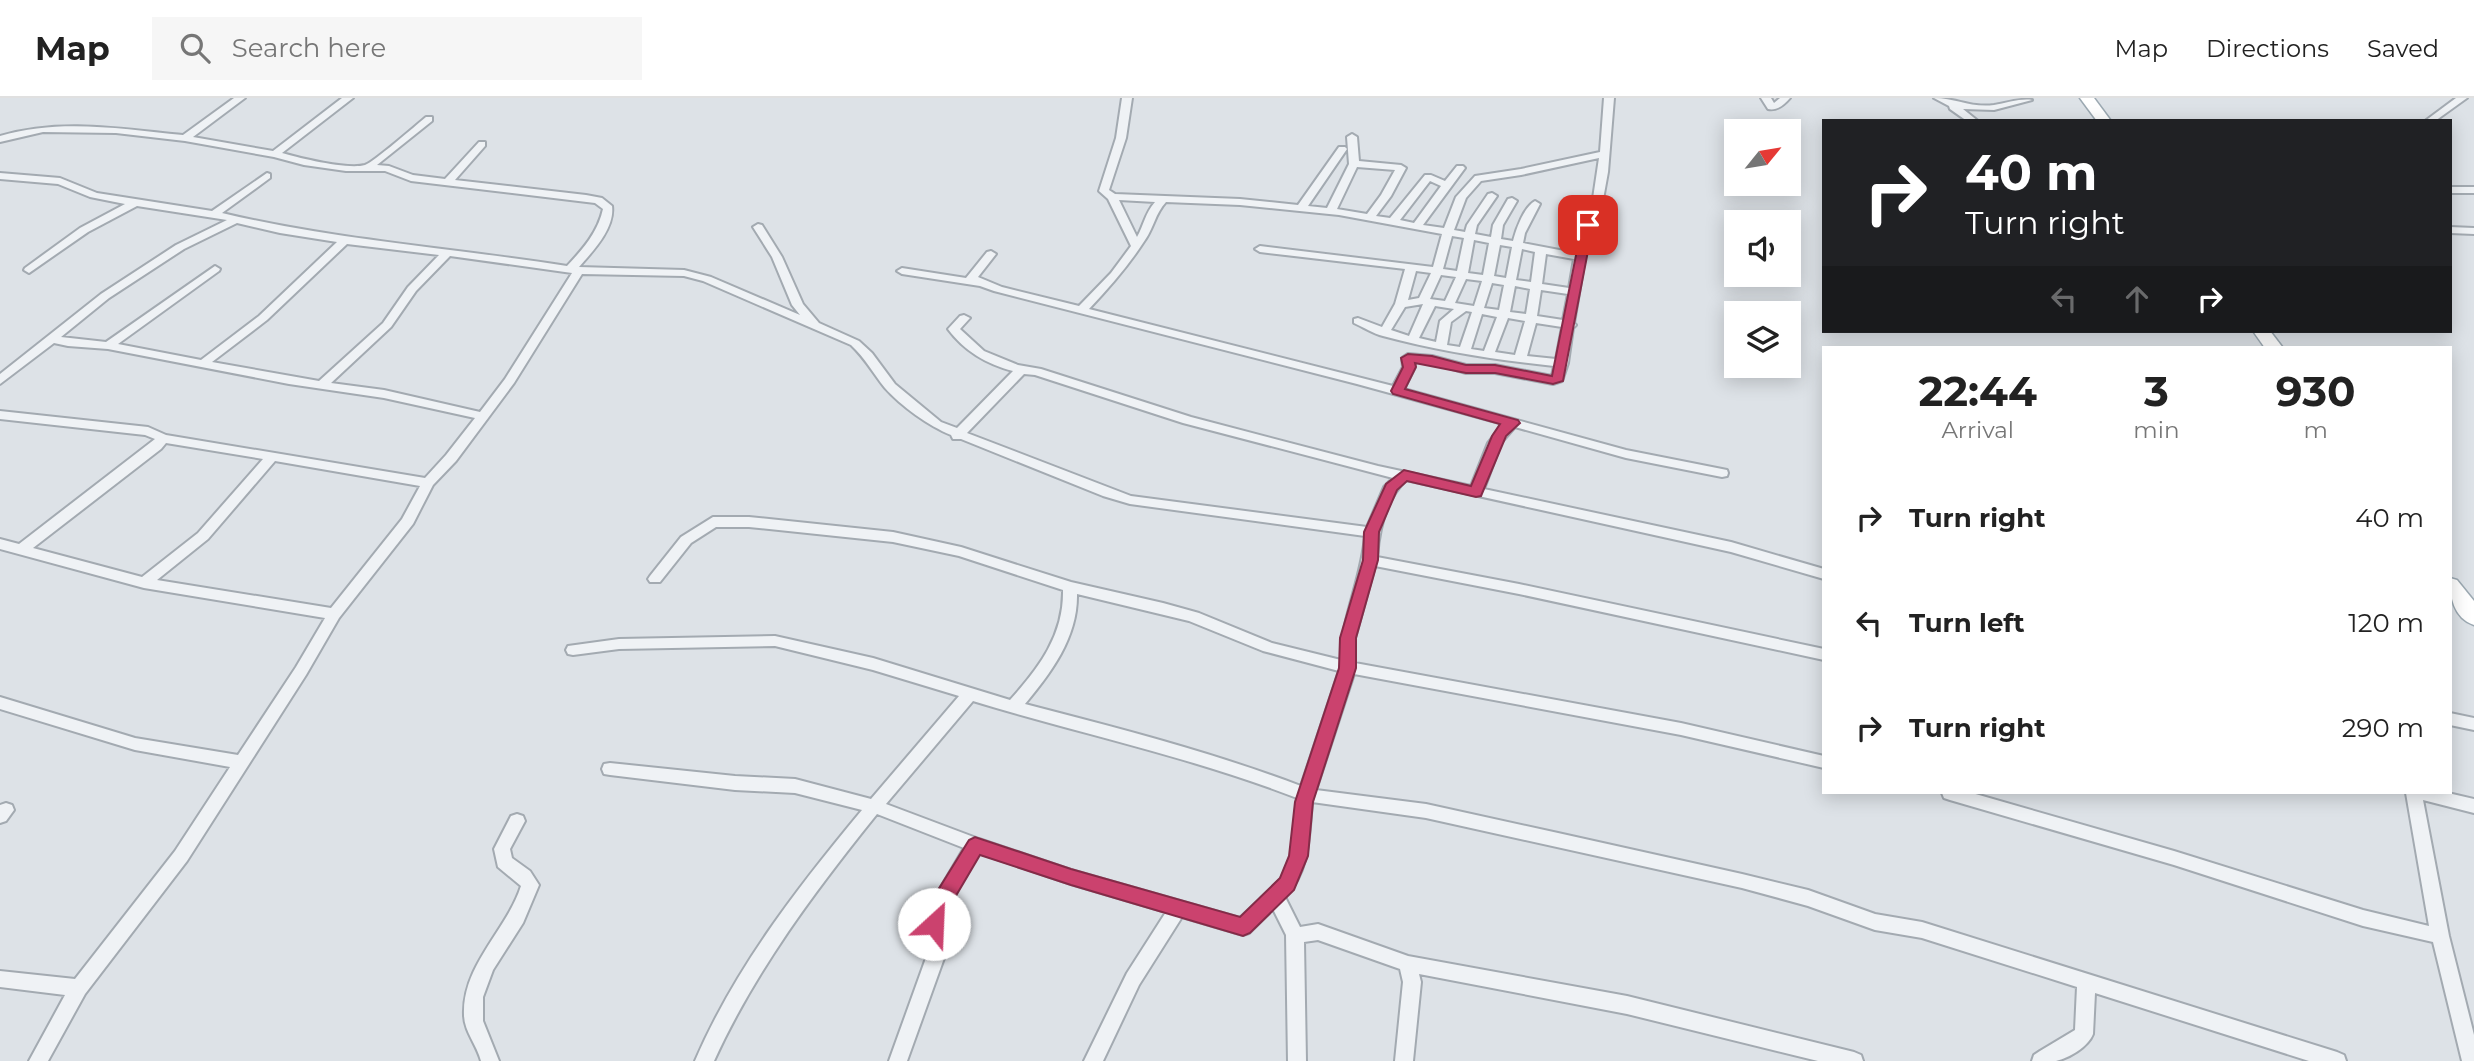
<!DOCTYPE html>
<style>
body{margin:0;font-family:Montserrat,sans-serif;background:#f6f6f6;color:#222;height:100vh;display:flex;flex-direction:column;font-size:26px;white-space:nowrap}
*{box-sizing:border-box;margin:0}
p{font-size:23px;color:#767676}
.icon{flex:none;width:38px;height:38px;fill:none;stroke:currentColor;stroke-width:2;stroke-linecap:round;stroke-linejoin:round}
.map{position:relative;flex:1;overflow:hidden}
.details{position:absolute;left:1822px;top:248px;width:630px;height:448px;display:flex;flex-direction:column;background:#fff;border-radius:0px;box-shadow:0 4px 18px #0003}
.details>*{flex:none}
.guide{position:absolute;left:1822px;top:21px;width:630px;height:214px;border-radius:0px;box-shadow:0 4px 18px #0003;background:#202124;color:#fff;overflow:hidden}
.needle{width:46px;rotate:60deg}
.tools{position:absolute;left:1724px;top:21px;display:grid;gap:14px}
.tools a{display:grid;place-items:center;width:77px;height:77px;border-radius:0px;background:#fff;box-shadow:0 4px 18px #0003;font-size:35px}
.pin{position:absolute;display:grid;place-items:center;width:60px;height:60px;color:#fff;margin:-30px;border-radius:14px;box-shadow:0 4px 10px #0006}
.me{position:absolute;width:77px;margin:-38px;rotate:25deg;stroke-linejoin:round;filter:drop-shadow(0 0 5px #0008)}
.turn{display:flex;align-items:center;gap:24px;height:147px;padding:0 28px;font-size:32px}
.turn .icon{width:91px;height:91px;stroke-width:2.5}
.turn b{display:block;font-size:49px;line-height:60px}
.lanes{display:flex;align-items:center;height:66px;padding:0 28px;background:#0003;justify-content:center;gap:35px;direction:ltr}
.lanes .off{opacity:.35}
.eta{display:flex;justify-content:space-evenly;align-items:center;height:119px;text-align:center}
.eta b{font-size:42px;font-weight:700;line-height:49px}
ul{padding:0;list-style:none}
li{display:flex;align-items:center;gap:21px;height:105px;padding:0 28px}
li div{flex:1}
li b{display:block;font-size:26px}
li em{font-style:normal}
header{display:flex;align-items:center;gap:42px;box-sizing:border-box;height:98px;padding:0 35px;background:#fff;border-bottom:2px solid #e0e0e0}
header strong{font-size:33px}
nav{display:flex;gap:38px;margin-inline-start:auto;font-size:24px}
.search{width:490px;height:63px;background:#f6f6f6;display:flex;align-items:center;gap:18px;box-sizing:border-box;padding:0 24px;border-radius:0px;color:#767676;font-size:26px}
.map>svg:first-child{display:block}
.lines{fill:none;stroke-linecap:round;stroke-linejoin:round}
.street-casing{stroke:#a3aab1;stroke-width:4}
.primary-casing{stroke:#9ca9b2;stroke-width:3}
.street{fill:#eff2f5;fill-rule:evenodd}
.primary{fill:#fff;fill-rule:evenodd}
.route{fill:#cb426e;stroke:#842b48;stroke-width:2}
</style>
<header>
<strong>Map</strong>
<div class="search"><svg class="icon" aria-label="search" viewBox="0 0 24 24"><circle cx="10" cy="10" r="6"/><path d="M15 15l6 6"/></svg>Search here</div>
<nav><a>Map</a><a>Directions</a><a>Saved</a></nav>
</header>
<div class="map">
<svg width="2474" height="963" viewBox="0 0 2474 963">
<rect width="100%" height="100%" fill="#dde2e7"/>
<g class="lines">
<defs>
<g id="street">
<path d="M234,0H245L193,39L273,53L342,0H353L282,55C299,60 348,72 365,67C374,64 415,28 426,19H432V23L377,67L389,68L413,77L445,81L479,44H485V48L455,82L586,97L602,100L612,108C615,130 593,153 579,169L684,172L711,179L800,217L792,207L772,159L753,129L758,126L762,127L782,159L803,206L819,225L859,243L872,255L895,286L941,324L957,330L1013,273C987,266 965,254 948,231L960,218L964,217L970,220L960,231L984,253L1018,267L1041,271L1191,319L1378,368L1471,388L1488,345L1503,326L1357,286L994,193L980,188L902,176L897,173L902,170L966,180L987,154L991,153L996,156L978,179L1002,189L1079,208L1111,175L1131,148L1108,101L1099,93L1116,40L1122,0H1132L1126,40L1109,92L1115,96L1240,101L1298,107L1339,49H1345L1347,51L1308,108L1327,110L1349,66L1347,39L1352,36L1357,39L1359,63L1401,67L1406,70L1391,98L1376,118L1390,120L1425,77H1431L1445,83L1457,68H1463L1465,70L1423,127L1444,130L1456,99L1475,78L1521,71L1600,54L1604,0H1614L1608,74L1602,107L1588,142L1574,225L1576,227L1573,230L1568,265L1562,283L1553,286L1495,275H1466L1432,265L1414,264L1415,269L1404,291L1626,352L1727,372L1728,375L1727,378L1722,379L1626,360L1515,329L1501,345L1484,391L1731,444L1824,471V481L1731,454L1406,382C1386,401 1379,432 1377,459L1519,486L1824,551V562L1519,496L1375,468L1355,540V565L1681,625L1824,658V670L1681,637L1354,576L1316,692L1426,706L1558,735L1742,776L1808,792L1875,816L1922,824L2337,954L2344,957L2346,963H2309L2095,895L2093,936C2088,949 2069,960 2056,963C2048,963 2039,963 2032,963L2034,957L2040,953L2075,932L2077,889L1922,840L1875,832L1808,808L1742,790L1426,720L1312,704C1309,737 1310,774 1285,799L1300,829L1318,826L1408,858L1627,898L1854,954L1861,957L1863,963H1818L1627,916L1419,876L1421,884L1413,963H1395L1403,884L1400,871L1318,842L1304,844L1306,963H1288L1286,837L1273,811L1249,835L1243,837L1182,819L1139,887L1103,963H1084L1127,875L1166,814L1071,786L979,755L945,813L943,826L948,849L907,963H889L930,849L925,826L928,811L964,750L877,716C815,793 755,873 714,963H695C735,870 798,789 862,712L795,695L735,692L610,677L604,676L602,671L604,666L610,665L735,678L795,681L871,701L959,598L873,572L775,548L619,551L573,557L568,556L566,552L568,548L619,541L775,538L873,560L1010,602C1039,570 1064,537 1063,492L959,458L893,444L749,429H716L691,445L660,484H650L648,481L650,478L681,439L713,419H749L893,434L961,449L1071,484L1163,505L1199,515L1272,545L1341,562C1341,519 1362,480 1365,438L1130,406L1103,398L961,341H953L951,337C929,328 901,308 885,290C873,275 865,260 851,247L703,183L684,178L582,176L514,285L456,363L433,387L413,426L339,520L306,577L187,763L85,896L48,963H29L65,897L0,889V873L75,881L175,753L230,669L135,652L0,611V599L135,640L238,657L296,569L325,520L144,490L0,451V441L19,446L155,341L145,337L0,321V313L148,329L166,337L425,380L446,357L475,320L384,300L289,286L108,251L68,248L54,245L0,286V276L101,196L176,147L227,122L137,108L88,134L29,175L24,172L25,170L80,130L125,106L90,99L58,86L0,81V75L60,80L97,95L212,113L267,75L270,76V80L222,115C336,142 452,150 567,168C583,151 598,134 603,111L595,105L411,83L385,73H346L304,67L274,59L185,43L116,35L43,34L0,44V38C60,20 122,31 183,37ZM1599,60L1592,107L1578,142L1575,155L1523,145L1525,135L1540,106L1535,103C1524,109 1516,131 1513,143L1501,141L1503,127L1517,103L1512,100L1508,101L1493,127L1491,139L1475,136L1477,127L1497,98L1492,95L1488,96L1467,127L1465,134L1454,132L1466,100L1481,83L1521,77ZM1357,69L1395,72L1381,97L1367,116L1337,111ZM1430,83L1441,88L1414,125L1400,122ZM1119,102L1155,104C1145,115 1144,127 1137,139ZM1166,104L1240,107L1339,117L1442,136L1433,169L1260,148L1255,151L1260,154L1405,171L1395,206L1382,229L1358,220L1354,221V225C1363,229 1374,236 1383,238C1439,253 1496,262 1554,268L1552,278L1495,267H1466L1432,258L1408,256L1402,260L1403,269L1393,288L1089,211C1110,189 1129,167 1145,142C1154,129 1155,116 1166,104ZM237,125L280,135L337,144L259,218L201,262L118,246L219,173L220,171L215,168L106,244L61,239L109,200L184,151ZM1452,138L1464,140L1457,173L1443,171ZM1474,142L1489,145L1483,177L1468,175ZM347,146L439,157L408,189L383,225L319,283L212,264L267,222ZM1500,147L1512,149L1506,180L1494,178ZM1522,151L1535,154L1531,184L1516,182ZM1546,156L1574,161L1569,190L1542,186ZM450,158L572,175L505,281L480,314L384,292L331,285L391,229L416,193ZM1416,173L1431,175L1419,200L1408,202ZM1441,177L1456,179L1445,203L1430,201ZM1466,181L1482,183L1474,208L1455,205ZM1492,185L1504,187L1499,212L1484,210ZM1515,188L1530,191L1526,216L1510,214ZM1541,192L1568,196L1563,222L1537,218ZM1423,206L1409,238L1391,232L1405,209ZM1435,208L1454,211L1440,223L1436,244L1419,240ZM1466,213L1472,214L1460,249L1447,247L1451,224ZM1482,216L1497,219L1484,253L1471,251ZM1508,220L1525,223L1515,257L1495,254ZM1536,225L1562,229L1556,261L1527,258ZM1024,276L1035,277L1183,325L1393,380L1384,389L1367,429L1131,398L967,335ZM166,345L263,361L198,435L142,479L33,450L161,351ZM275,363L420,388L402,421L331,510L157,482L208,441ZM1077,496L1189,523L1263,553L1339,573L1301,688C1211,654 1118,630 1025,606C1051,575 1078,539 1077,496ZM973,603C1081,636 1192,659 1297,700L1291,758L1281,781L1240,820L1071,772L979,741L886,706Z"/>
<path d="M1761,0H1771L1774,5L1780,0H1790C1784,7 1777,13 1768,11Z"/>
<path d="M1934,0C1956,0 1971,10 1994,7C2006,5 2022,0 2032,2L1994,12L1963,11L1978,23H1967L1950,11L1949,8Z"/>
<polygon points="2456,0 2467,0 2435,23 2425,23"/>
<rect x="2450" y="89" width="24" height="6"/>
<polygon points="2450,129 2474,130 2474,136 2450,135"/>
<polygon points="2450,615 2474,620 2474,632 2450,627"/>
<polygon points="1942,695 1972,695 2174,753 2363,812 2429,828 2406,695 2448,695 2474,701 2474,715 2423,702 2449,838 2474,937 2474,963 2462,963 2433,844 2363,828 2174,767 1950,702 1944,700"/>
<polygon points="6,705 12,707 14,712 6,723 0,725 0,707"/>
<path d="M517,716L523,718L525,723L510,751L512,760L530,773L539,787L523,825L493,872L483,899V923L499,963H481C477,947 464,933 464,917C462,867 507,832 521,788L498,769L494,751L511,718Z"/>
</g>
<g id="primary">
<polygon points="2080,0 2094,0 2111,23 2097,23"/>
<polygon points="2253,233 2270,233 2283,250 2265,250"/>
<path d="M2450,480L2457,482L2474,503V527C2453,520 2450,498 2450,480Z"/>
</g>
</defs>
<use href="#street" class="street-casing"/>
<use href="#primary" class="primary-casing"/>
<use href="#street" class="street"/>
<use href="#primary" class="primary"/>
</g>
<polygon class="route" points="1588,123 1593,127 1563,283 1553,286 1495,275 1466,275 1415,265 1416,269 1405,291 1518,322 1520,325 1506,338 1481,398 1476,399 1407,383 1397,392 1379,434 1378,462 1356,540 1356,570 1313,704 1308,758 1294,792 1250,835 1243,838 1071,787 980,757 947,813 941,833 934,835 927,833 924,826 930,805 969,742 975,739 1071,771 1240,819 1280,780 1289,758 1295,704 1339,570 1340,540 1363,462 1364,434 1386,386 1404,372 1471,388 1492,338 1500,326 1393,296 1391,293 1403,269 1401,260 1408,256 1432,258 1466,267 1495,267 1552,278 1582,127"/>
</svg>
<div class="tools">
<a><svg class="needle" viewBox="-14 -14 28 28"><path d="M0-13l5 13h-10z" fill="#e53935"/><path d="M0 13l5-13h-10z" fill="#767676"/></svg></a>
<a><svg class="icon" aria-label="sound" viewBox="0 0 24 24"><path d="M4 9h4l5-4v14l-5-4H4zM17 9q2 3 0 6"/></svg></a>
<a><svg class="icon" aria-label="layers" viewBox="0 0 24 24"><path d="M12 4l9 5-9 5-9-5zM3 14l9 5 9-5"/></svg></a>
</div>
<div class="pin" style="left:1588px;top:127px;background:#d93025"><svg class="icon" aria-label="arrive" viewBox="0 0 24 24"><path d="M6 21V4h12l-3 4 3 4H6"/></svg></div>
<svg class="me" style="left:934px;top:826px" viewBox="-20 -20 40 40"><circle r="19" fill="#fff"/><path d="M0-13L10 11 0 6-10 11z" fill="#cb426e"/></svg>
<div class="guide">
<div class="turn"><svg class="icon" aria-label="right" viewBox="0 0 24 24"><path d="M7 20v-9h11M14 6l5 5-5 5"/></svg><div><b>40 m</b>Turn right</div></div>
<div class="lanes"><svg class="icon off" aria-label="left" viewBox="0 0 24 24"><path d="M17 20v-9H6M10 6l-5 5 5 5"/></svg><svg class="icon off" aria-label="ahead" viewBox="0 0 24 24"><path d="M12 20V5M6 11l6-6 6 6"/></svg><svg class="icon" aria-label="right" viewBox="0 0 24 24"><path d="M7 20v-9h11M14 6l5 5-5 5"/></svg></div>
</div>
<section class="details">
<div class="eta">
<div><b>22:44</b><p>Arrival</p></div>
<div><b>3</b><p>min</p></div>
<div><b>930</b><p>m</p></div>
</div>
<ul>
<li><svg class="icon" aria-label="right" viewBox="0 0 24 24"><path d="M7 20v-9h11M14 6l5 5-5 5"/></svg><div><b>Turn right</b></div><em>40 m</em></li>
<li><svg class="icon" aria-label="left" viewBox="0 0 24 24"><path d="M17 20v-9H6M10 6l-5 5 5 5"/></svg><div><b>Turn left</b></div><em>120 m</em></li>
<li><svg class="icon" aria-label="right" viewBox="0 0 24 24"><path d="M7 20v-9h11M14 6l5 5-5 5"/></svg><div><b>Turn right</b></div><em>290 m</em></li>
</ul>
</section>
</div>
